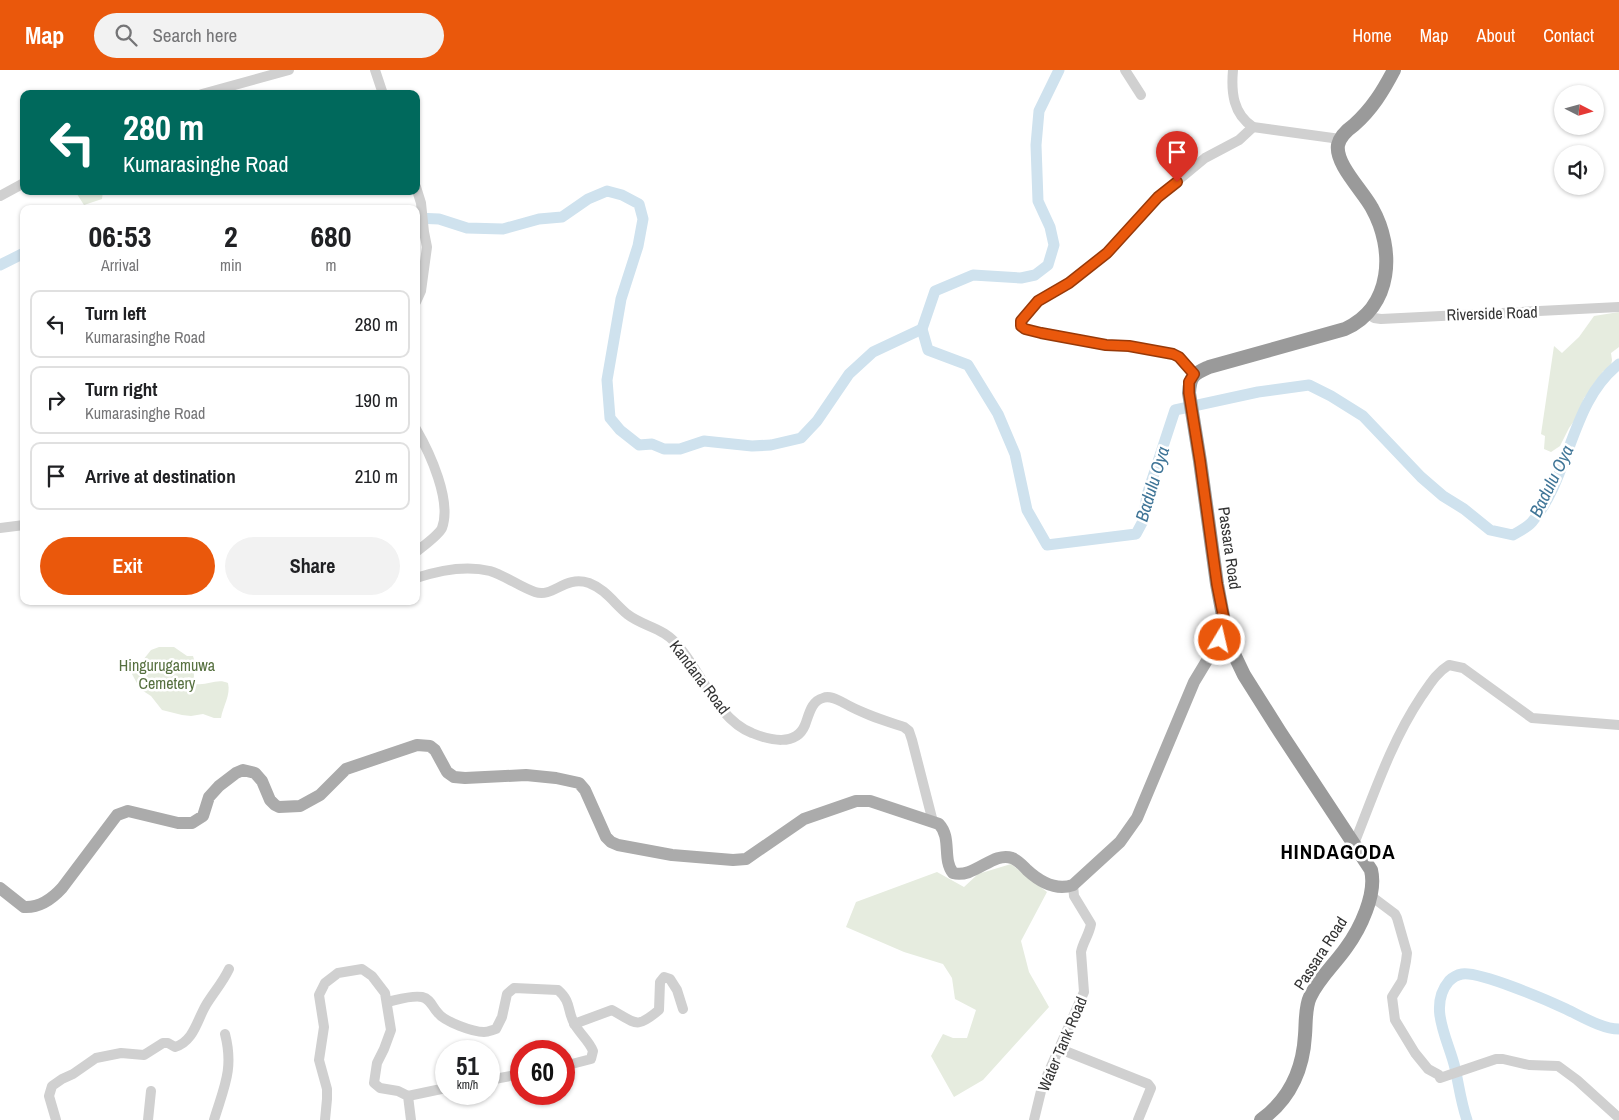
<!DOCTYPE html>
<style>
body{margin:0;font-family:"Archivo Narrow",sans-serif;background:#f2f2f2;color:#202124;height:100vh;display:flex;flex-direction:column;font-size:19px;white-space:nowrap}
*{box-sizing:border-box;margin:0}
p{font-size:16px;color:#757577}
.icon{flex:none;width:28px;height:28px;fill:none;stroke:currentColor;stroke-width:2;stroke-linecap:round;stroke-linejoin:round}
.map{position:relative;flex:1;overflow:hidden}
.sheet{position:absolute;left:20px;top:135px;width:400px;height:400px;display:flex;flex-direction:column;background:#fff;border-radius:10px;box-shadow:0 1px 4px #0004}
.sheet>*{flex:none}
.guide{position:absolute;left:20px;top:20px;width:400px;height:105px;border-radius:10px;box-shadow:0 1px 4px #0004;background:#00695c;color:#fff;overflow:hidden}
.needle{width:32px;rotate:96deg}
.fabs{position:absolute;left:1554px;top:15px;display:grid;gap:10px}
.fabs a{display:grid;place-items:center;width:50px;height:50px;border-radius:50%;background:#fff;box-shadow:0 1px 4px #0004;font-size:25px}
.speed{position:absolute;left:435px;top:970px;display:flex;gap:10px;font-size:25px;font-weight:700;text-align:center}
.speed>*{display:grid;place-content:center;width:65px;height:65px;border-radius:50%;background:#fff;box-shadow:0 1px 4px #0004;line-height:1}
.speed small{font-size:12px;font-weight:400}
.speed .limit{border:8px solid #d22;background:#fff;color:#111}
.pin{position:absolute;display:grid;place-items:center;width:42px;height:42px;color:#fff;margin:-51px -21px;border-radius:50% 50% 50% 0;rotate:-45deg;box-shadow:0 0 5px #0007}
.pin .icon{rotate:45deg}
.me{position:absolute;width:55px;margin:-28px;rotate:9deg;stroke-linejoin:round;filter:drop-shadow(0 0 4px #0008)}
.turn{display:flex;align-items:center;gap:18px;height:105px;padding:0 20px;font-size:22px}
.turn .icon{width:65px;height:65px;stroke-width:2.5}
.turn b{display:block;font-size:35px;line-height:42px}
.eta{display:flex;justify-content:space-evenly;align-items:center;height:85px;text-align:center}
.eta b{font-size:30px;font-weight:700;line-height:35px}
.action{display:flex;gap:10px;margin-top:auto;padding:10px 20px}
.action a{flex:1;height:58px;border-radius:30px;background:#ea580c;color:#fff;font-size:20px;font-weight:700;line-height:58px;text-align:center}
.action a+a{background:#f2f2f2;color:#202124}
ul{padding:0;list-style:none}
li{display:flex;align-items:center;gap:15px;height:68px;margin:0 10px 8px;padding:0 10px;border:2px solid #e0e0e0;border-radius:10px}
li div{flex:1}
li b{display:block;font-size:19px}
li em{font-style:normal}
header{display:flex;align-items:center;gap:30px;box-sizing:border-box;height:70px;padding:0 25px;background:#ea580c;color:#fff}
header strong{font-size:24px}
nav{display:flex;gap:28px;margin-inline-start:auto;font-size:18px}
.search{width:350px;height:45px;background:#f2f2f2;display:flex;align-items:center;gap:12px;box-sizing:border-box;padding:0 18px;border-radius:28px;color:#757577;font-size:19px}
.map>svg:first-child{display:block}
.green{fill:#e6ecdf}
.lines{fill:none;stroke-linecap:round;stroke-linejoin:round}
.river{stroke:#cfe2ee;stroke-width:11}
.minor{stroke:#d0d0d0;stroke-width:10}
.major{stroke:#ababab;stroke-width:12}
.highway{stroke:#9a9a9a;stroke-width:14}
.route-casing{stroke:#983908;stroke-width:12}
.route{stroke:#ea580c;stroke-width:9}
.labels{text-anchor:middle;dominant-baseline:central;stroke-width:5;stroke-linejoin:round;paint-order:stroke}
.street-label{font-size:16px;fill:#333;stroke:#fff}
.park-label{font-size:16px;fill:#56703f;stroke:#fff}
.water-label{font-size:18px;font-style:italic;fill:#3f7597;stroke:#fff}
.district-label{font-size:21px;font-weight:bold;letter-spacing:1px;fill:#000;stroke:#fff}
</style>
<header>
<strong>Map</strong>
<div class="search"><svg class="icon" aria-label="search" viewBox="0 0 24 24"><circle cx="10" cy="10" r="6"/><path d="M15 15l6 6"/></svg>Search here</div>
<nav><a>Home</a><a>Map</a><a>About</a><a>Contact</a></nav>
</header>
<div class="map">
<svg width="1619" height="1050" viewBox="0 0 1619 1050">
<rect width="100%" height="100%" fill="#fff"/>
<g class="green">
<polygon points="75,121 103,121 102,129 84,135"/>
<polygon points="1619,242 1619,277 1611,283 1612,290 1610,301 1603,301 1601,308 1584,328 1577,347 1569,358 1560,376 1551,382 1544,379 1545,366 1541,364 1554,276 1562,283 1579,267 1594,246"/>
<path d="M159,577H174L187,586H193C197,595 191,604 196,614C207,616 217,608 228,613C231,625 223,636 221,648H214L203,644L191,646L182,645L162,640L151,626L140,619L132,604L151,580Z"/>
<polygon points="1011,794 1047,822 1021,871 1029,902 1049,937 983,1010 954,1027 931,986 943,964 953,968 967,968 976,940 955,929 952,908 943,894 904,882 846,857 856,832 937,802 964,817 978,804"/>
</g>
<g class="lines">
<g class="river">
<path d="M1059,0L1039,41L1036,75L1038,131L1050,157L1054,175L1048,195L1035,205L1021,208L973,205L935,221L922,259L928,280L968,295L998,344L1015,384L1027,440L1047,475L1136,464L1143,451L1147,425L1175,340L1258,322L1309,315L1331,326L1363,346L1421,407L1443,426L1464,439L1490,460L1513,465C1519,461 1527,458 1532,452C1571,406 1570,332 1619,294"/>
<polyline points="416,148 439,149 467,158 503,159 539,149 562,147 588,129 607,121 622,125 639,134 643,149 638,176 621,229 607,310 610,348 620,360 639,375 652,374 664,379 680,379 704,371 752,376 771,375 801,368 817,351 849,304 873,282 922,259"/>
<polyline points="0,195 24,183"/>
<path d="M1467,1050C1461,1033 1459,1016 1455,998C1449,971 1427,937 1449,911C1453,907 1456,905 1462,904C1479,901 1547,930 1566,939C1581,946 1602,959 1619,959"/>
</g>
<g class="minor">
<polyline points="375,0 383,24"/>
<polyline points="1125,0 1141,25"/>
<path d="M1233,0C1231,22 1233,44 1253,57L1340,69"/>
<polyline points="202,24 289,0"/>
<polyline points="416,117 421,133 424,162 427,177 421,221 416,232"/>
<polyline points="0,126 24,113"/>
<polyline points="1367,243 1374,248 1381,249 1619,237"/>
<polyline points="1194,304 1179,287 1173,284 1129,276 1106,275 1041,263 1025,259 1021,255 1021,251 1038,231 1069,213 1107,183 1158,127 1205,88 1239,70 1253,57"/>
<path d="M416,359C430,383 452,431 442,458C439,465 422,477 416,482"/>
<polyline points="0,458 24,455"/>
<path d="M416,508C440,500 466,495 490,501C506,506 520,517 535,522C554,528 564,505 589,513C605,519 614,533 627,544C645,558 663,556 680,578C702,604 718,650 752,663C769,670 796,677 805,655C809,645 811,631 823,628C830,625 838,630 844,633C863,644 883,650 904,657L909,661L912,670L933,752"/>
<path d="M1354,774C1374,724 1391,672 1421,627C1430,614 1436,603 1449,595L1463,598L1532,648L1619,655"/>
<polyline points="1371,826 1395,844 1397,848 1407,883 1406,891 1402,911 1392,927 1395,950 1415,983 1428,999 1439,1005 1440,1008 1496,989 1503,989 1529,995 1558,996 1577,1010 1619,1048"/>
<path d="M387,932C397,930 411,925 422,927C431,929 432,937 438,943C445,952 473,962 484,962C488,962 492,960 496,959L502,947L507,924L514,918L558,920C572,932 567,942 575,955C581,965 589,971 593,981L591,989L564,996"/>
<path d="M574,954L612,940C637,954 636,959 659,940L660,912L664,907L670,909L677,920L683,939"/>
<polyline points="1060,979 1148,1014 1151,1018 1138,1050"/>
<polyline points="489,1010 521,1004"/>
<polyline points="408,1026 446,1018"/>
<path d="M56,1050L49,1026L52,1016L62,1009L73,1004L96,988L121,983L144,985L163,973H168L175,977C194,971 197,950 206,935C214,922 223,912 229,899"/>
<polyline points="148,1050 151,1021"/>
<path d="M214,1050C224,1017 234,999 225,964"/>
<polyline points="325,1050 327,1029 327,1019 319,990 324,957 319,925 325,913 338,903 362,899 372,906 385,923 391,960 384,979 377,993 374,1013 380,1018 398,1021 408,1026 411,1050"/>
<path d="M1034,1050L1042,1017L1084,922L1081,882C1083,872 1089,865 1091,854L1074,826L1073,815"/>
</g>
<path class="major" d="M0,818L24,837C40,838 52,829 62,818L117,745L128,741L178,753H192L203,746L209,727L219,716L236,703L243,700L255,703L262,711L270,730L275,735L279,737L300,736L320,725L346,699L417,675L430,676L435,680L447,702L454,707L465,708L526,705L556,708L579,713L585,720L606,767L611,772L618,775L672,785L733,790L746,789L804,749L856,731H870L939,754C952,768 942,789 953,803C974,809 993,781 1012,788C1018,790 1023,796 1027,800C1039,811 1056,821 1073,815L1120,772L1137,748L1194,612L1226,559"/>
<path class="highway" d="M1261,1050C1290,1029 1303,1000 1305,965C1306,953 1305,937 1310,927C1319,908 1334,895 1346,878C1360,859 1377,824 1371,800L1280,662L1244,605L1233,582L1227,567L1217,514L1200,391L1189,323C1190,305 1194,304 1209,297L1345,259C1393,237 1395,179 1372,138C1363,121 1335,94 1338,75C1340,66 1347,60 1354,55C1372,39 1383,21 1394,0"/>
</g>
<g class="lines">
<defs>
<polyline id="route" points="1177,112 1158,127 1107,183 1069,213 1038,231 1021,251 1021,256 1025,259 1041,263 1106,275 1129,276 1173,284 1179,287 1194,304 1189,312 1189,323 1200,391 1217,514 1226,559 1220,570"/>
</defs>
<use href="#route" class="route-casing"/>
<use href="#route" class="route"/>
</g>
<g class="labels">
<g class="street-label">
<text transform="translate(1492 243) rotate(-2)">Riverside Road</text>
<text transform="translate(1230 478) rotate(82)">Passara Road</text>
<text transform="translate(700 607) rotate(53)">Kandana Road</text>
<text transform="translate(1320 883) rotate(-57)">Passara Road</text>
<text transform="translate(1062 974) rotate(-67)">Water Tank Road</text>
</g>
<g class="park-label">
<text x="167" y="595">Hingurugamuwa<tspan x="167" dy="18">Cemetery</tspan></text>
</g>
<g class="water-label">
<text transform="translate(1551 411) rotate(-64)">Badulu Oya</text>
<text transform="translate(1152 414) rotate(-73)">Badulu Oya</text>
</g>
<g class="district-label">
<text x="1338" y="781">HINDAGODA</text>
</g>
</g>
</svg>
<div class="fabs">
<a><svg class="needle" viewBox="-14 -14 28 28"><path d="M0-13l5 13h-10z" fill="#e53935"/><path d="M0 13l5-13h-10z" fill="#757577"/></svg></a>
<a><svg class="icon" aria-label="sound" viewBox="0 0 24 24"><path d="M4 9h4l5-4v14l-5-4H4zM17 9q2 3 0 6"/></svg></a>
</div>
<div class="speed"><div>51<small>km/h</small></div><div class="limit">60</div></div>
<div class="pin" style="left:1177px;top:112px;background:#d93025"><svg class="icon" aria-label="arrive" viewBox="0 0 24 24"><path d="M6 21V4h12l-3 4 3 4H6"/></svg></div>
<svg class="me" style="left:1220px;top:570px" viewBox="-20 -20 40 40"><circle r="17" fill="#ea580c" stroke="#fff" stroke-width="3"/><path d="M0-11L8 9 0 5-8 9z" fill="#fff"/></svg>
<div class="guide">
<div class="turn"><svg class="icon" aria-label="left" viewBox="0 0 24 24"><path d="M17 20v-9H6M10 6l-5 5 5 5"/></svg><div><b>280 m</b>Kumarasinghe Road</div></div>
</div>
<section class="sheet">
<div class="eta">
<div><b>06:53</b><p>Arrival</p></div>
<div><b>2</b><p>min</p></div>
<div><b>680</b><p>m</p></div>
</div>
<ul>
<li><svg class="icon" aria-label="left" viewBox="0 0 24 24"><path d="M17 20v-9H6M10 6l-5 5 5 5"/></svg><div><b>Turn left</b><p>Kumarasinghe Road</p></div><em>280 m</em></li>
<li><svg class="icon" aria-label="right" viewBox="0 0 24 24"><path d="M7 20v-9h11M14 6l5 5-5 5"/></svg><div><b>Turn right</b><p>Kumarasinghe Road</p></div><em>190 m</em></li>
<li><svg class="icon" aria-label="arrive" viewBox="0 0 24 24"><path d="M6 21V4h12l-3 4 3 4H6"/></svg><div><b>Arrive at destination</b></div><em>210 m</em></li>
</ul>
<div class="action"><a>Exit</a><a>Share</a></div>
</section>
</div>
